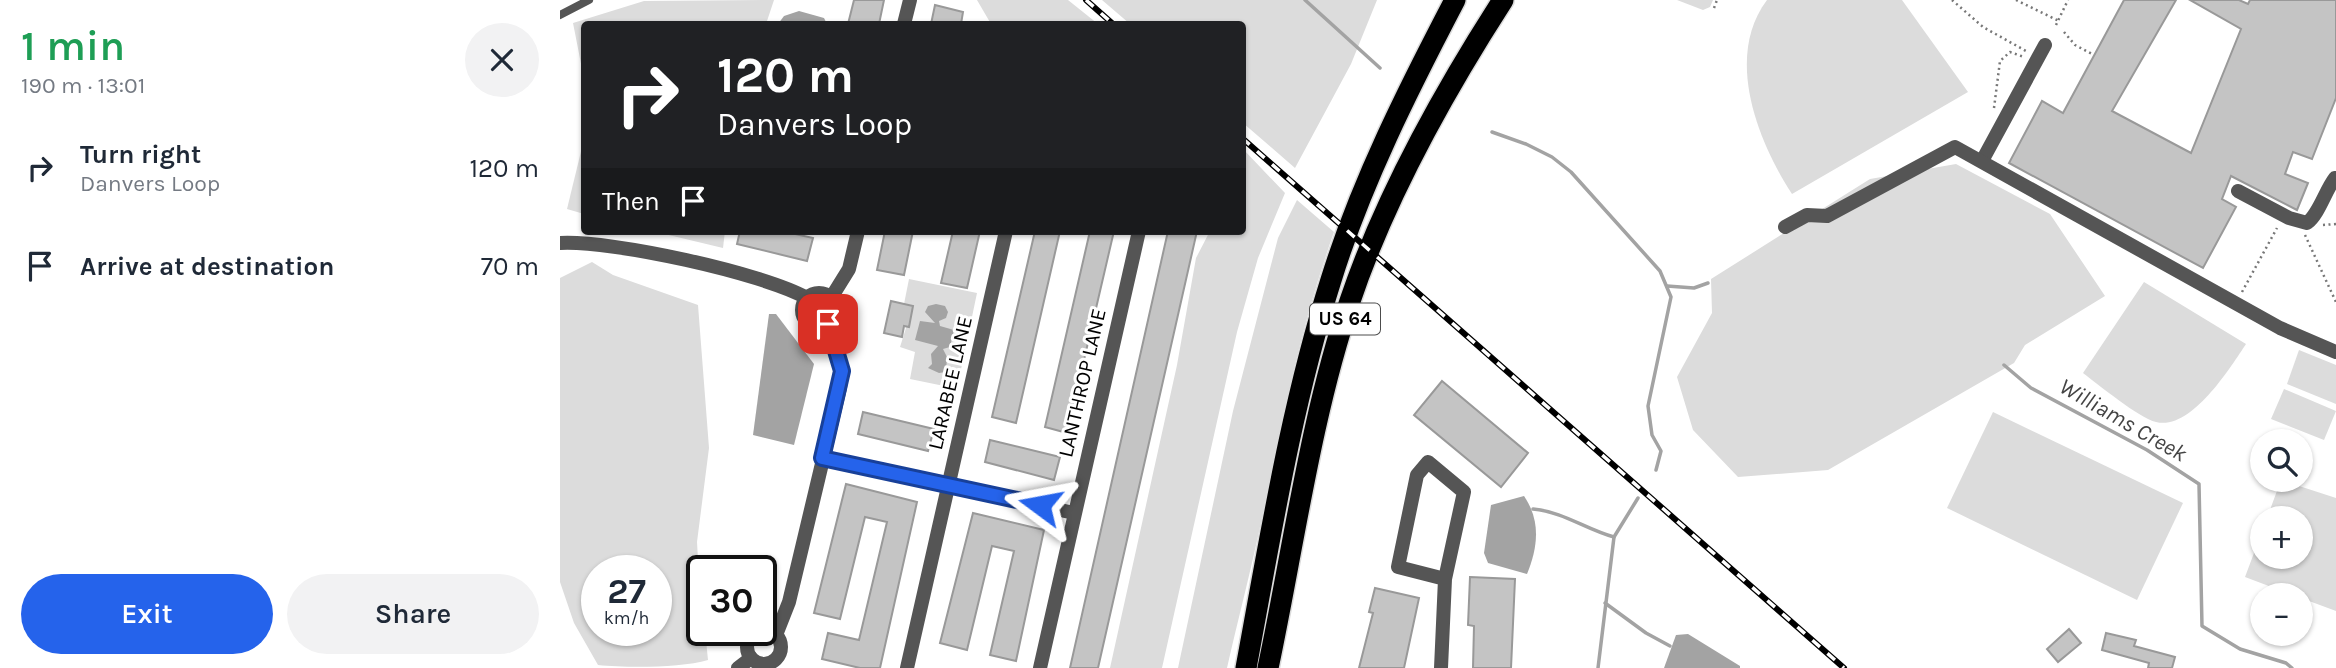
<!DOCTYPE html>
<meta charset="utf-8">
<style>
body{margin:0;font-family:Karla,sans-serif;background:#f2f2f3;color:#1f2937;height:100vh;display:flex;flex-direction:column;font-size:26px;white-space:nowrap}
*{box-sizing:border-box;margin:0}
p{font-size:23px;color:#747a83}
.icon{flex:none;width:38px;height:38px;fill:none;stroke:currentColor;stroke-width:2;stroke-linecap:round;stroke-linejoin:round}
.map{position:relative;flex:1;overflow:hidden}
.sheet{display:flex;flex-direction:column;background:#fff;width:560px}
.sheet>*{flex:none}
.guide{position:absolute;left:21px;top:21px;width:665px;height:214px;border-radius:7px;box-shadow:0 2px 5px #0004;background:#202124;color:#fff;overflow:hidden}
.controls{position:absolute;left:1690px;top:429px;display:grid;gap:14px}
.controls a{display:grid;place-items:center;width:63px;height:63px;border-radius:50%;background:#fff;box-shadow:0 2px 5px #0004;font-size:35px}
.speed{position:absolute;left:21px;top:555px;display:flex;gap:14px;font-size:35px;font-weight:700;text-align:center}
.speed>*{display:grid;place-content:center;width:91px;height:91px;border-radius:50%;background:#fff;box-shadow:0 2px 5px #0004;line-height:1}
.speed small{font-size:18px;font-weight:400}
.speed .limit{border:4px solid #111;border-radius:10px;background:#fff;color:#111}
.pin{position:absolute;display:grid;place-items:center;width:60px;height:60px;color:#fff;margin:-30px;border-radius:14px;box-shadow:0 4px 10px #0006}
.me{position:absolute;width:77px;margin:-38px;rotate:283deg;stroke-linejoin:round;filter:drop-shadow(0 0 5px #0008)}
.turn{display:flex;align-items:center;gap:24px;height:147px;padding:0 21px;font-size:32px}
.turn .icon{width:91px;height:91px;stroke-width:2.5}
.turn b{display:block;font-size:49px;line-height:60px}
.then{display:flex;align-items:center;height:66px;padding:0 21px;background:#0003;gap:14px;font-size:26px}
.round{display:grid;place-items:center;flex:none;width:74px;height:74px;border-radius:37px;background:#f2f2f3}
.head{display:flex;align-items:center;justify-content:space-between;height:119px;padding:0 21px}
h1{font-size:42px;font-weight:600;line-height:52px;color:#1e9e55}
.primary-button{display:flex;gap:14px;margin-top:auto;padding:14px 21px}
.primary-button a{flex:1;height:80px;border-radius:42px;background:#2563eb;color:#fff;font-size:28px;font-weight:600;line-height:80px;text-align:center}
.primary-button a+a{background:#f2f2f3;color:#1f2937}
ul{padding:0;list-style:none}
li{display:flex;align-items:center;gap:21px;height:98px;padding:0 21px}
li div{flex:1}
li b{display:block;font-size:26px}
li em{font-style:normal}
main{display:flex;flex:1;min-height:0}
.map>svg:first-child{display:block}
.green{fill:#dcdcdc;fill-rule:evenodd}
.water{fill:#a3a3a3}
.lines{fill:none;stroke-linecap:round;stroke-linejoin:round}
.stream{stroke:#a3a3a3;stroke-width:3.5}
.building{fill:#c4c4c4;stroke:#999;stroke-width:2}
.highway-casing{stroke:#dbdbdb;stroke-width:24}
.path{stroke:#777;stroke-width:2.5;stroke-dasharray:2 3.5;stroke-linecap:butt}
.lane{stroke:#555;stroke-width:8}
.street{stroke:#555;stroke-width:14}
.highway{stroke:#000;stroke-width:21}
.rail-casing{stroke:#000;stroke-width:6}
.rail{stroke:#fff;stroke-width:3.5;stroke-dasharray:10;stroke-linecap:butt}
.route-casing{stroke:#184099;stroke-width:18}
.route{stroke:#2563eb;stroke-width:12}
.labels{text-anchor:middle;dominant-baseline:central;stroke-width:6;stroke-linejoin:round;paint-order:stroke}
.shield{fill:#fff;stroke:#4c4c4c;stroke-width:2}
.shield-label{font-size:19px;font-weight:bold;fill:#000}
.street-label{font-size:21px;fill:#000;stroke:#fff}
.water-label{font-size:23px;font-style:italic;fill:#444;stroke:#fff}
</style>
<main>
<section class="sheet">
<div class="head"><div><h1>1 min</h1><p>190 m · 13:01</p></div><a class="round"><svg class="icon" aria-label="close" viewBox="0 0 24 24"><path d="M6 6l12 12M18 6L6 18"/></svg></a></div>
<ul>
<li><svg class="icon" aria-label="right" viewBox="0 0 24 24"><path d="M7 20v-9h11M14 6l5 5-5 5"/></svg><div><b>Turn right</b><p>Danvers Loop</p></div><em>120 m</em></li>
<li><svg class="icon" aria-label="arrive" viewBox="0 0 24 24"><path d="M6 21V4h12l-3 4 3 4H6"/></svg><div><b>Arrive at destination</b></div><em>70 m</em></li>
</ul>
<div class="primary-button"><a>Exit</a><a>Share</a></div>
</section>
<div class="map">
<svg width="1776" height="668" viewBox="0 0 1776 668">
<rect width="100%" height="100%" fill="#fff"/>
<g class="green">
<polygon points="214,0 206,24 24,24 24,79 13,23 84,1"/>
<polygon points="417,0 508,0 538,24 431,24"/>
<polygon points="542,0 817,0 791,64 735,168 683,123 682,24 570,24"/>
<polygon points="1117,0 1153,0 1150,7 1143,10"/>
<path d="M1207,0H1342L1408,92L1232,194C1198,142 1164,57 1207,0Z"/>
<polygon points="24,139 24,214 7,209"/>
<polygon points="683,149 725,193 698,258 677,332 602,668 550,668 617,365 636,258 650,231 682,231"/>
<polygon points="1396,164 1490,214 1545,296 1465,345 1454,363 1268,470 1178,477 1133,430 1117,377 1152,313 1151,279 1310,179"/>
<path d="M737,200L774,232C739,331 722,420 701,522C691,571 678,619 667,668H618L673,411L718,238Z"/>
<polygon points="92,231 165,231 163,248"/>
<path d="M32,262L53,275L138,305L149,448L137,542L142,630H145L148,660C121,668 67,668 38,665L14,623L0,582V278ZM37,570H96V630H37Z"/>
<polygon points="349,279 417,293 400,374 392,373 389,387 350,379 355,352 340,347 353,306 344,304"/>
<path d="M1584,282L1686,344C1670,368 1631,431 1596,422C1579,418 1539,385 1523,373Z"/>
<polygon points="1739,350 1776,365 1776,404 1727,384"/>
<polygon points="1724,389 1776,411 1764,440 1711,419"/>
<polygon points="1433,412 1623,503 1577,600 1387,508"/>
<polygon points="1721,480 1776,498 1776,611 1741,598 1741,595 1733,595 1685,577 1703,529 1703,556 1741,556 1741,518 1707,518"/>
</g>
<g class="water">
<polygon points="239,11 264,18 267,24 218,24 224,16"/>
<polygon points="376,304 385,306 388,312 386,318 379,321 380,326 394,330 390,347 383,349 387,357 386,372 379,373 368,368 372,364 371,354 378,346 355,340 360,321 375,323 365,312 368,306"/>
<polygon points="209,314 216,314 254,364 234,445 193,435"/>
<path d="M964,496C981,521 978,547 967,574L928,563L924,553L931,505Z"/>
<polygon points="1128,634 1180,666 1180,668 1104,668 1116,635"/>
</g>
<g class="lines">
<g class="stream">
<polyline points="745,0 820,68"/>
<polyline points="932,132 966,144 992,157 1011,172 1100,271 1111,297 1088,406 1092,435 1101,451 1096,470"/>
<polyline points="1107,286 1134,288 1148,283"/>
<polyline points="1444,365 1471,388 1587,450 1639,484 1642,626 1680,649 1726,663 1732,668"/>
<path d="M973,509C1004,512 1025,529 1054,537"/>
<polyline points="1045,603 1086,633 1110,646"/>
<polyline points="1038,668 1054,537 1078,498"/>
</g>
</g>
<g class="building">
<polygon points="294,0 324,0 319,24 288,24"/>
<polygon points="1564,0 1616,0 1552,111 1631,153 1681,29 1630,0 1679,0 1688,4 1690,0 1776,0 1776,98 1752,159 1733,152 1725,174 1748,183 1737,210 1671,176 1662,199 1676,207 1643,268 1449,163 1482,101 1503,113"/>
<polygon points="375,5 403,12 401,24 371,24"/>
<polygon points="180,231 222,231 253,238 247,261 177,244"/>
<polygon points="325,231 353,231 344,275 317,270"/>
<polygon points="393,231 420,231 407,288 381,283"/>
<polygon points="475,231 500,231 456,423 432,417"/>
<polygon points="530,231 554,231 507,433 485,427"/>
<polygon points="608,231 637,231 538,668 510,668"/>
<polygon points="331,301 353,306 349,327 344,326 342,337 324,333"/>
<polygon points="882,381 968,453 941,487 854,415"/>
<polygon points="303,412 374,429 368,451 298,434"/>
<polygon points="430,440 500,457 494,480 425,462"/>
<polygon points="286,484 357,502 320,668 300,668 262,659 268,633 299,640 327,522 305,517 280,619 254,613"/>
<polygon points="413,513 484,530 456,661 430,655 454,551 432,546 407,650 380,643"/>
<polygon points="910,577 955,579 951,668 913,668 914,626 908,625"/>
<polygon points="815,588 859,598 844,668 799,668 813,613 809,612"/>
<polygon points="1509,629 1521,643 1498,662 1487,649"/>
<polygon points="1546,633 1576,640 1574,646 1615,657 1612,668 1588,668 1589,663 1542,650"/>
</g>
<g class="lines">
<defs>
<g id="highway">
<path d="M686,668C710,539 731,406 771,280C801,183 848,90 895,0"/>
<path d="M708,668C733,550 751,415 790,301C824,200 885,90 943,0"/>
</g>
</defs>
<use href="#highway" class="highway-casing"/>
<g class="path">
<polyline points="1392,0 1423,27 1466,51"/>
<polyline points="1456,0 1499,21"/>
<polyline points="1154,8 1157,0"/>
<polyline points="1496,25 1508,0"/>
<polyline points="1504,32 1515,45 1534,55"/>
<polyline points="1434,108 1440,61 1450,52 1464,57"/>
<polyline points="1763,225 1776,224"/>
<polyline points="1745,235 1776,302"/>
<polyline points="1682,292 1717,228"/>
</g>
<polyline class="lane" points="0,15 29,0"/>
<g class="street">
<polyline points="344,24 350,0"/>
<polyline points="1422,161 1485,45"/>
<path d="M1678,191L1729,218L1747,223C1759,214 1765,191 1775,178"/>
<polyline points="1225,227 1247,215 1267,216 1395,147 1720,328 1776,352"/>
<path d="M0,243C52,240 202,273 247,298"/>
<circle cx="259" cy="310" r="17"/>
<polyline points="271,298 289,269 298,231"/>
<polyline points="262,458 514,513"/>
<circle cx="204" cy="647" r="17"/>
<polyline points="216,635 229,602 280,388 282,371 268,324"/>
<polyline points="178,668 191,658"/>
<polyline points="347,668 446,231"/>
<polyline points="480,668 579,231"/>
<polyline points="881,668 885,579 904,492 868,462 857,475 838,567 885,579"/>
</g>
<use href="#highway" class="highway"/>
<defs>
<g id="rail">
<polyline points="526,0 553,24"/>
<polyline points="682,138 1284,668"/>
</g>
</defs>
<use href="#rail" class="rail-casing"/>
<use href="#rail" class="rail"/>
</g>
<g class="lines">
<defs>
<polyline id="route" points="268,324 282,371 262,458 480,505"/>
</defs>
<use href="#route" class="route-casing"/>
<use href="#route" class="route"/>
</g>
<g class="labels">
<rect class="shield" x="750" y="303.5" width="70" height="31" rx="5"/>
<g class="shield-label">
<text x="785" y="319">US 64</text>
</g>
<g class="street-label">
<text transform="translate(390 383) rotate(-77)">LARABEE LANE</text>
<text transform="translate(522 383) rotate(-77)">LANTHROP LANE</text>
</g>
<g class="water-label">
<text transform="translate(1563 420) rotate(30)">Williams Creek</text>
</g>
</g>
</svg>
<div class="controls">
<a><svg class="icon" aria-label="search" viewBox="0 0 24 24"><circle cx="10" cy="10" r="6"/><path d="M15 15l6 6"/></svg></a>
<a>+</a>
<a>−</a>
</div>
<div class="speed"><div>27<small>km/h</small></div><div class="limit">30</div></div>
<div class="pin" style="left:268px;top:324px;background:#d93025"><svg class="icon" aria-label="arrive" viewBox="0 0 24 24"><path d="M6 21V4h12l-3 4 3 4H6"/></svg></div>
<svg class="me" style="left:480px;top:505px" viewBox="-20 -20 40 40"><path d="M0-17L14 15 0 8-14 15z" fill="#2563eb" stroke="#fff" stroke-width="4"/></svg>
<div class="guide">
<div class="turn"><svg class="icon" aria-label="right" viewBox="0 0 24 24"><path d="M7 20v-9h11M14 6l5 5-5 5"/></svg><div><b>120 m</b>Danvers Loop</div></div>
<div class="then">Then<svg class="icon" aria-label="arrive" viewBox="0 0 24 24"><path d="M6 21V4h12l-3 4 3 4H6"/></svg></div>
</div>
</div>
</main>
